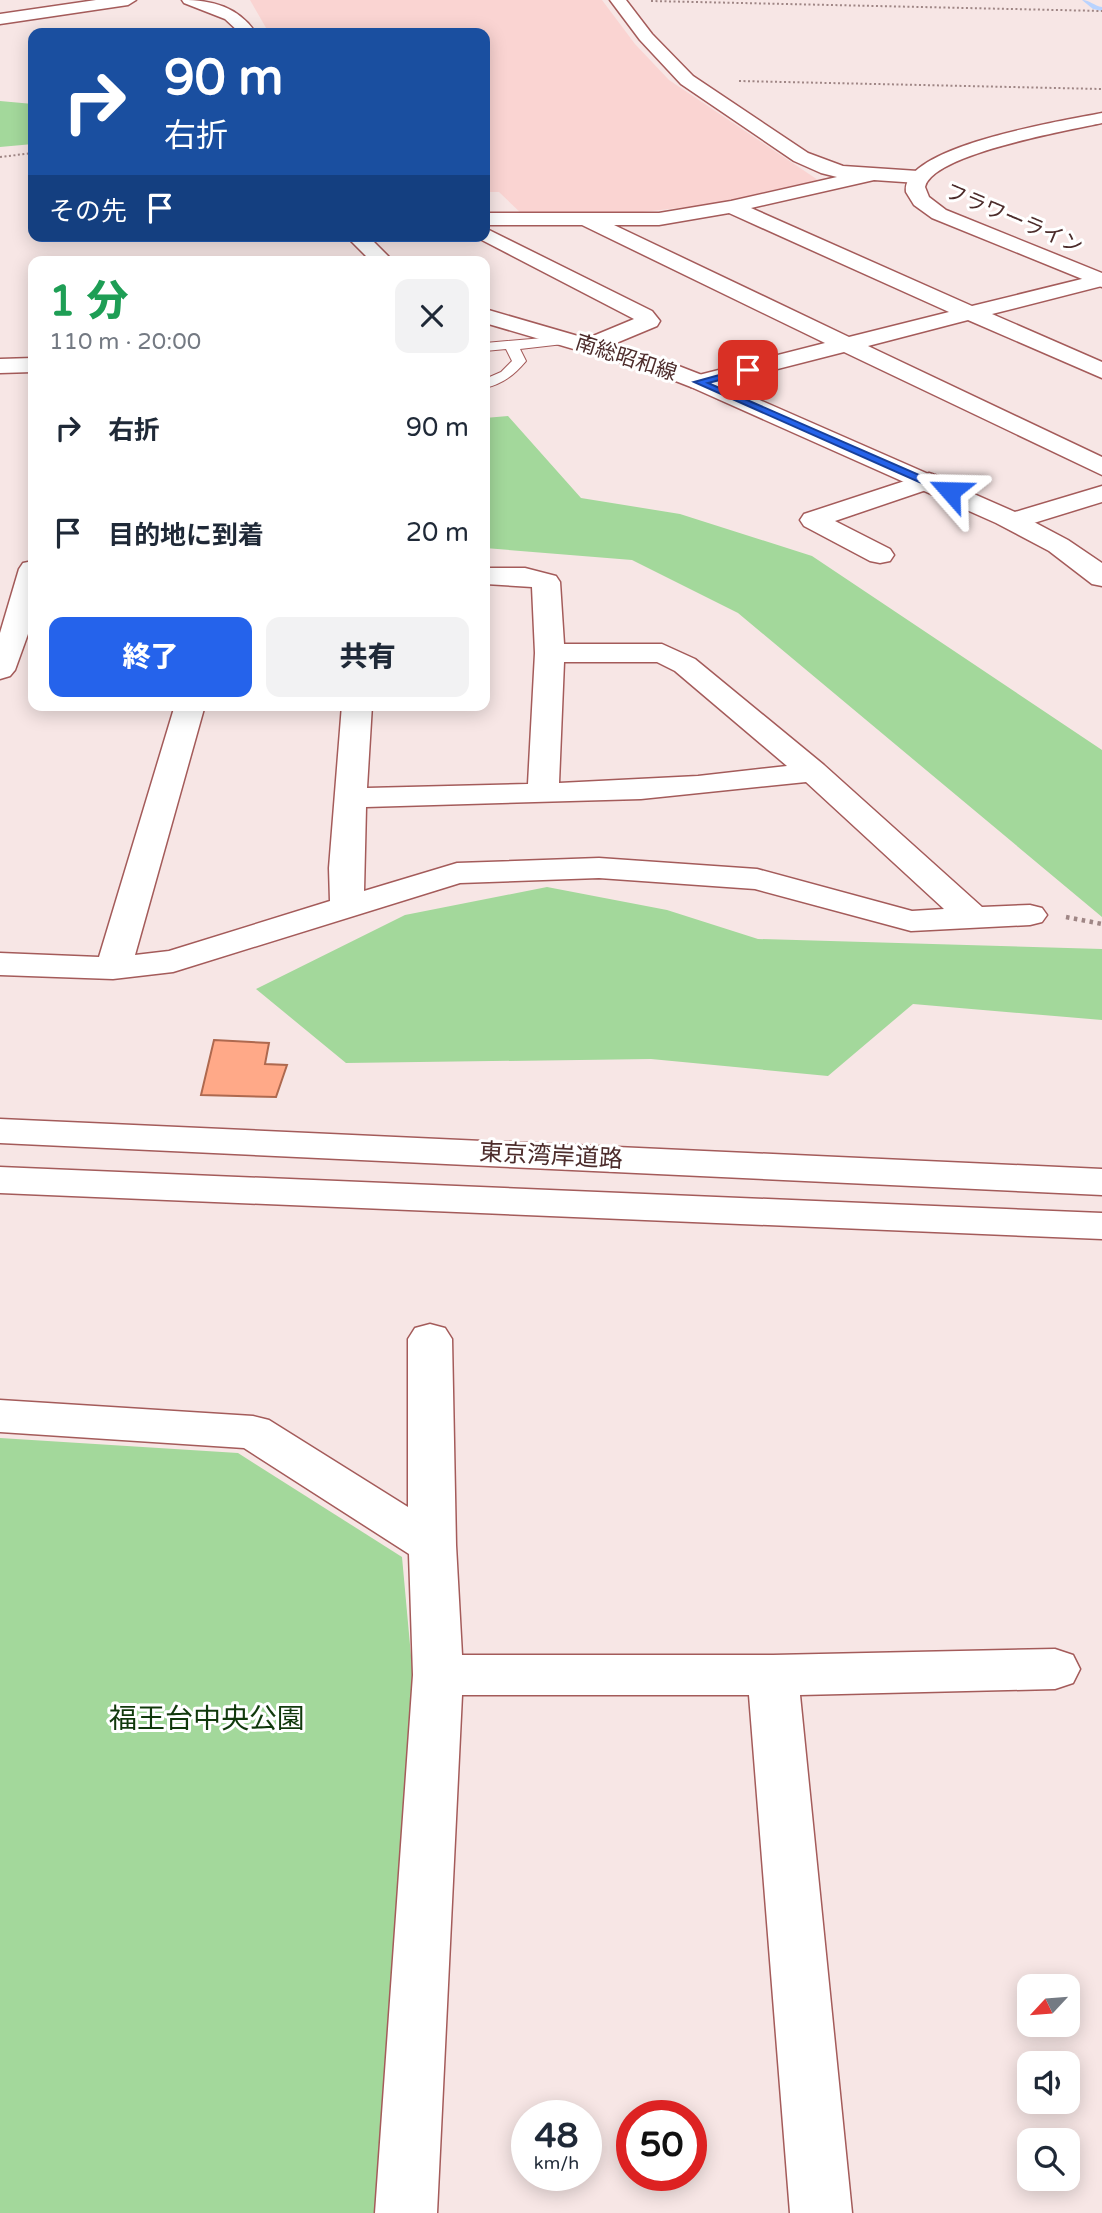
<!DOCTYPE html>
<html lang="ja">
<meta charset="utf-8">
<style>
body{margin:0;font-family:"Varela Round","Noto Sans JP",sans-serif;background:#f2f2f3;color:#1f2937;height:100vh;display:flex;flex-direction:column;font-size:26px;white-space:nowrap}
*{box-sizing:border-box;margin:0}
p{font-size:23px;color:#747a83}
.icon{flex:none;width:38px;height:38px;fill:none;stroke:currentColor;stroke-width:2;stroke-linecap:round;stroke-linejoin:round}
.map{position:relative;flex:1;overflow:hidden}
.details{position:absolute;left:28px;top:256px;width:462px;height:455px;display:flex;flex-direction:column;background:#fff;border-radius:14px;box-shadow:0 4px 18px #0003}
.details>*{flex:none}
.banner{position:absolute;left:28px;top:28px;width:462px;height:214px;border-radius:14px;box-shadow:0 4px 18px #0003;background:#1a4fa0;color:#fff;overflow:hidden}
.needle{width:46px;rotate:244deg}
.buttons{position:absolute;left:1017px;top:1974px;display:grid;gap:14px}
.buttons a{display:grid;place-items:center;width:63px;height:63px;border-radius:14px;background:#fff;box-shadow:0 4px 18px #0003;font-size:35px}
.speed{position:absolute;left:511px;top:2100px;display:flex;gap:14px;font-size:35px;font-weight:700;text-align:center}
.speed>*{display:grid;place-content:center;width:91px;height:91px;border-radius:50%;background:#fff;box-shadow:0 4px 18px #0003;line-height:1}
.speed small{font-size:18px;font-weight:400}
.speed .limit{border:10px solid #d22;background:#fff;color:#111}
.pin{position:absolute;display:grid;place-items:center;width:60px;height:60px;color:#fff;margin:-30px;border-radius:14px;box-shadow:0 4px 10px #0006}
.me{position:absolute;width:77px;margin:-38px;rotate:295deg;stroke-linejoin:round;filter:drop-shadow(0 0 5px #0008)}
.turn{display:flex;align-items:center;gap:24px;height:147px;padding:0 21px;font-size:32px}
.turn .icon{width:91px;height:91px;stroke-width:2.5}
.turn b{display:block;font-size:49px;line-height:60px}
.then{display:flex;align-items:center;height:66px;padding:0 21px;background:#0003;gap:14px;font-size:26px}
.round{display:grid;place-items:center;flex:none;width:74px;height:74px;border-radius:14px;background:#f2f2f3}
.overview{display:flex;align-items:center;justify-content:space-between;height:119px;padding:0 21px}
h1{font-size:42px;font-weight:800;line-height:52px;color:#1e9e55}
.button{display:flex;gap:14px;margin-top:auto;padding:14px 21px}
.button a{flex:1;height:80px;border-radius:14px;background:#2563eb;color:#fff;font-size:28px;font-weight:800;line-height:80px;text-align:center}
.button a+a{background:#f2f2f3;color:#1f2937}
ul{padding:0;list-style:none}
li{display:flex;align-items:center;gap:21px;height:105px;padding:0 21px}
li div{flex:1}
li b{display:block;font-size:26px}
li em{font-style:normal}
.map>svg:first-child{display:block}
.built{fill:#fad4d2}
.green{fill:#a3d89b}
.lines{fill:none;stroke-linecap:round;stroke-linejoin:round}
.stream{fill:#b9d3fe;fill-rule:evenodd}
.building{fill:#ffa988;stroke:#ae694f;stroke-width:2}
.service-casing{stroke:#a45b5a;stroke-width:2}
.minor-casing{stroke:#a45b5a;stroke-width:3}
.tertiary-casing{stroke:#a45b5a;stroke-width:3}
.secondary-casing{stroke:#a45b5a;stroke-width:3}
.trunk-casing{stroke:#a45b5a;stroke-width:3}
.path-far1{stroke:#9f8685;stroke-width:2;stroke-dasharray:2 2.5;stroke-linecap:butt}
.path{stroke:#9f8685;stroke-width:4.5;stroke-dasharray:3.5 4.5;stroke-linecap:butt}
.service{fill:#fff;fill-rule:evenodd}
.minor{fill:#fff;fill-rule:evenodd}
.tertiary{fill:#fff;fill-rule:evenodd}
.secondary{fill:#fff;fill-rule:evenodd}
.trunk{fill:#fff;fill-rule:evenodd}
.route{fill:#2563eb;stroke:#184099;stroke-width:2}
.labels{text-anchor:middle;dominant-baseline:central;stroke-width:6;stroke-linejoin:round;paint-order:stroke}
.far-street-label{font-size:21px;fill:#4c2c2b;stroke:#fff}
.street-label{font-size:24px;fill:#4c2c2b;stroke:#fff}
.near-park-label{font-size:28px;fill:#11390c;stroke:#fff}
</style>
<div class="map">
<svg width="1102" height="2213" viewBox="0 0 1102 2213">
<rect width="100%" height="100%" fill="#f7e6e5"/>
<polygon class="built" points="250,0 602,0 635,44 669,80 818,180 713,204 625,214 523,215 499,192 485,192 485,33 269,33"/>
<g class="green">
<polygon points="0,101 33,104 33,144 0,147"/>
<polygon points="508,416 581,498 680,514 812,556 1102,750 1102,917 738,613 632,560 485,548 485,418"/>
<polygon points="547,887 667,910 758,939 1102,949 1102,1020 913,1004 828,1076 651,1059 346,1063 256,989 405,915"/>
<polygon points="0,1438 238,1453 402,1557 416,1711 389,2213 0,2213"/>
</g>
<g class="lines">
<path class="stream" d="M1082,0C1090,0 1094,6 1102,7V11L1093,9Z"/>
</g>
<polygon class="building" points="214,1040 269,1043 265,1064 287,1065 276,1097 201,1095"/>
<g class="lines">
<defs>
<path id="service" d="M567,336L574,340L572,343L520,349L526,361C514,375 503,384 485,388V379L501,372L512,361L506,349L485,351V343Z"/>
<g id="minor">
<polygon points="96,0 136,0 128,5 0,24 0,14"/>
<path d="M610,0H626L652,34L693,76L808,153L843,166L918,171L928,177L918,183L874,180L751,208L972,306L1102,274V286L992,314L1102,362V378L968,320L868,346L1102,457V475L844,352L699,389L691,387L687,382L691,377L825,343L582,225H485V213H659L731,201L837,177L821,173L794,161L681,84L640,40ZM729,213L949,312L849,337L614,225H659Z"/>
<polygon points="485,228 652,311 660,321 657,326 597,351 581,351 578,346 581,341 634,319 478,238 476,236 485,236"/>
<polygon points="33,358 33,372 0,373 0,359"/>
<polygon points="929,473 938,476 942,481 938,486 835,521 890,549 894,555 890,561 880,563 870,561 804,526 800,520 804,514"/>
<polygon points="1102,486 1102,502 1014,529 1005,527 1001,521 1005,515"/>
<polygon points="33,561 33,620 15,670 10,676 0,679 0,633 19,569 23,563"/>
<path d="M485,568H525L556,576L560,582L564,644H662L695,659L824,765L982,907L1030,905L1042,908L1047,915L1042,922L1030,925L911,931L755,889L599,878L460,883L173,972L113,979L0,975V953L99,957L175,705H205L135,955L169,951L330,901L329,868L342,705H372L367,788L528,784L535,653L532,587L485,584ZM564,662H657L675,671L787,766L698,776L559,783ZM806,782L944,909L912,911L757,869L599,858L457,863L364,891L366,807L641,799Z"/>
<polygon points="430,1324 445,1328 452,1339 456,1545 462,1655 773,1655 1055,1649 1073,1655 1080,1669 1073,1683 1055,1689 800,1695 852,2213 790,2213 749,1695 462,1695 437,2213 375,2213 413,1675 409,1554 244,1448 0,1432 0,1400 253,1416 269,1420 408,1507 408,1339 415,1328"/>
</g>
<path id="tertiary" d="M1102,113V123C1070,130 932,154 925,187L929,197L946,210L1102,273V287L932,218L914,205L906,192C900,146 1067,120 1102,113Z"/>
<g id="secondary">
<path d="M182,0C213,0 238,7 256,33H240L225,19L184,3Z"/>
<polygon points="346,236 368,236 393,261 371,261"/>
<polygon points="485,309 671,363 707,377 1015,512 1068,540 1102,563 1102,586 1092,584 1049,551 996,523 691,387 655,373 485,323"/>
</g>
<g id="trunk">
<polygon points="0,1119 1102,1169 1102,1195 0,1143"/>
<polygon points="0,1167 1102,1213 1102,1239 0,1193"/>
</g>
</defs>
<use href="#service" class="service-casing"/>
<use href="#minor" class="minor-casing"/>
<use href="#tertiary" class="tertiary-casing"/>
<use href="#secondary" class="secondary-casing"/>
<use href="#trunk" class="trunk-casing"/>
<g class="path-far1">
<polyline points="651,1 1102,11"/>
<polyline points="739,81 1102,89"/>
<polyline points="0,157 33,153"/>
</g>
<polyline class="path" points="1066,917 1102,924"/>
<use href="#service" class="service"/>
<use href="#minor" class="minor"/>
<use href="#tertiary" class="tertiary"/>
<use href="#secondary" class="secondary"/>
<use href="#trunk" class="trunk"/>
</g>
<polygon class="route" points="748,367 753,370 751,372 708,383 956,491 946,494 694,382"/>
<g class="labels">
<g class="far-street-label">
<text transform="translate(1014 219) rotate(23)">フラワーライン</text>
<text transform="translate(626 358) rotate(18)">南総昭和線</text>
</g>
<g class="street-label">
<text transform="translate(551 1156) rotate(3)">東京湾岸道路</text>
</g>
<g class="near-park-label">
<text x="207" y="1719">福王台中央公園</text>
</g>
</g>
</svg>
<div class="buttons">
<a><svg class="needle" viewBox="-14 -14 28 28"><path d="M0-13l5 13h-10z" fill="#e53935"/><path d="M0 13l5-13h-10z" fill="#747a83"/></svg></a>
<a><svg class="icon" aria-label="sound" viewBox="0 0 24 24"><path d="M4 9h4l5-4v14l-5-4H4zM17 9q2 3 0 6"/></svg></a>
<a><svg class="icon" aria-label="search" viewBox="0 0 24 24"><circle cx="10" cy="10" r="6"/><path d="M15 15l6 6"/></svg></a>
</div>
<div class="speed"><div>48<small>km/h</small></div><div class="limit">50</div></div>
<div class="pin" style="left:748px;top:370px;background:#d93025"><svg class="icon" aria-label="arrive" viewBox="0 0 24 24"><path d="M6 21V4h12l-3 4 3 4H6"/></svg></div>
<svg class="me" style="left:950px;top:491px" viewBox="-20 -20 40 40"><path d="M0-17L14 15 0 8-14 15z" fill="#2563eb" stroke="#fff" stroke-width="4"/></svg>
<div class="banner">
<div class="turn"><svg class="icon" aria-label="right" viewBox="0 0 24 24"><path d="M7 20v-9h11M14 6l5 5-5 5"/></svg><div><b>90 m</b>右折</div></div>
<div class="then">その先<svg class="icon" aria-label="arrive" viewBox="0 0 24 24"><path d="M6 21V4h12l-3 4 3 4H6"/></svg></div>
</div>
<section class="details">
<div class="overview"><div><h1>1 分</h1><p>110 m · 20:00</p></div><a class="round"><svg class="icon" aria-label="close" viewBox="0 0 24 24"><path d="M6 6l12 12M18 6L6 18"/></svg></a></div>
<ul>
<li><svg class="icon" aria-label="right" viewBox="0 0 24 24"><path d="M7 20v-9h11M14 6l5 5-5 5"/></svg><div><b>右折</b></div><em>90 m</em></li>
<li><svg class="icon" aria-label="arrive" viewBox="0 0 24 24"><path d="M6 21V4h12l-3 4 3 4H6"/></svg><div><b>目的地に到着</b></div><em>20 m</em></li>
</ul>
<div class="button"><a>終了</a><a>共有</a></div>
</section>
</div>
